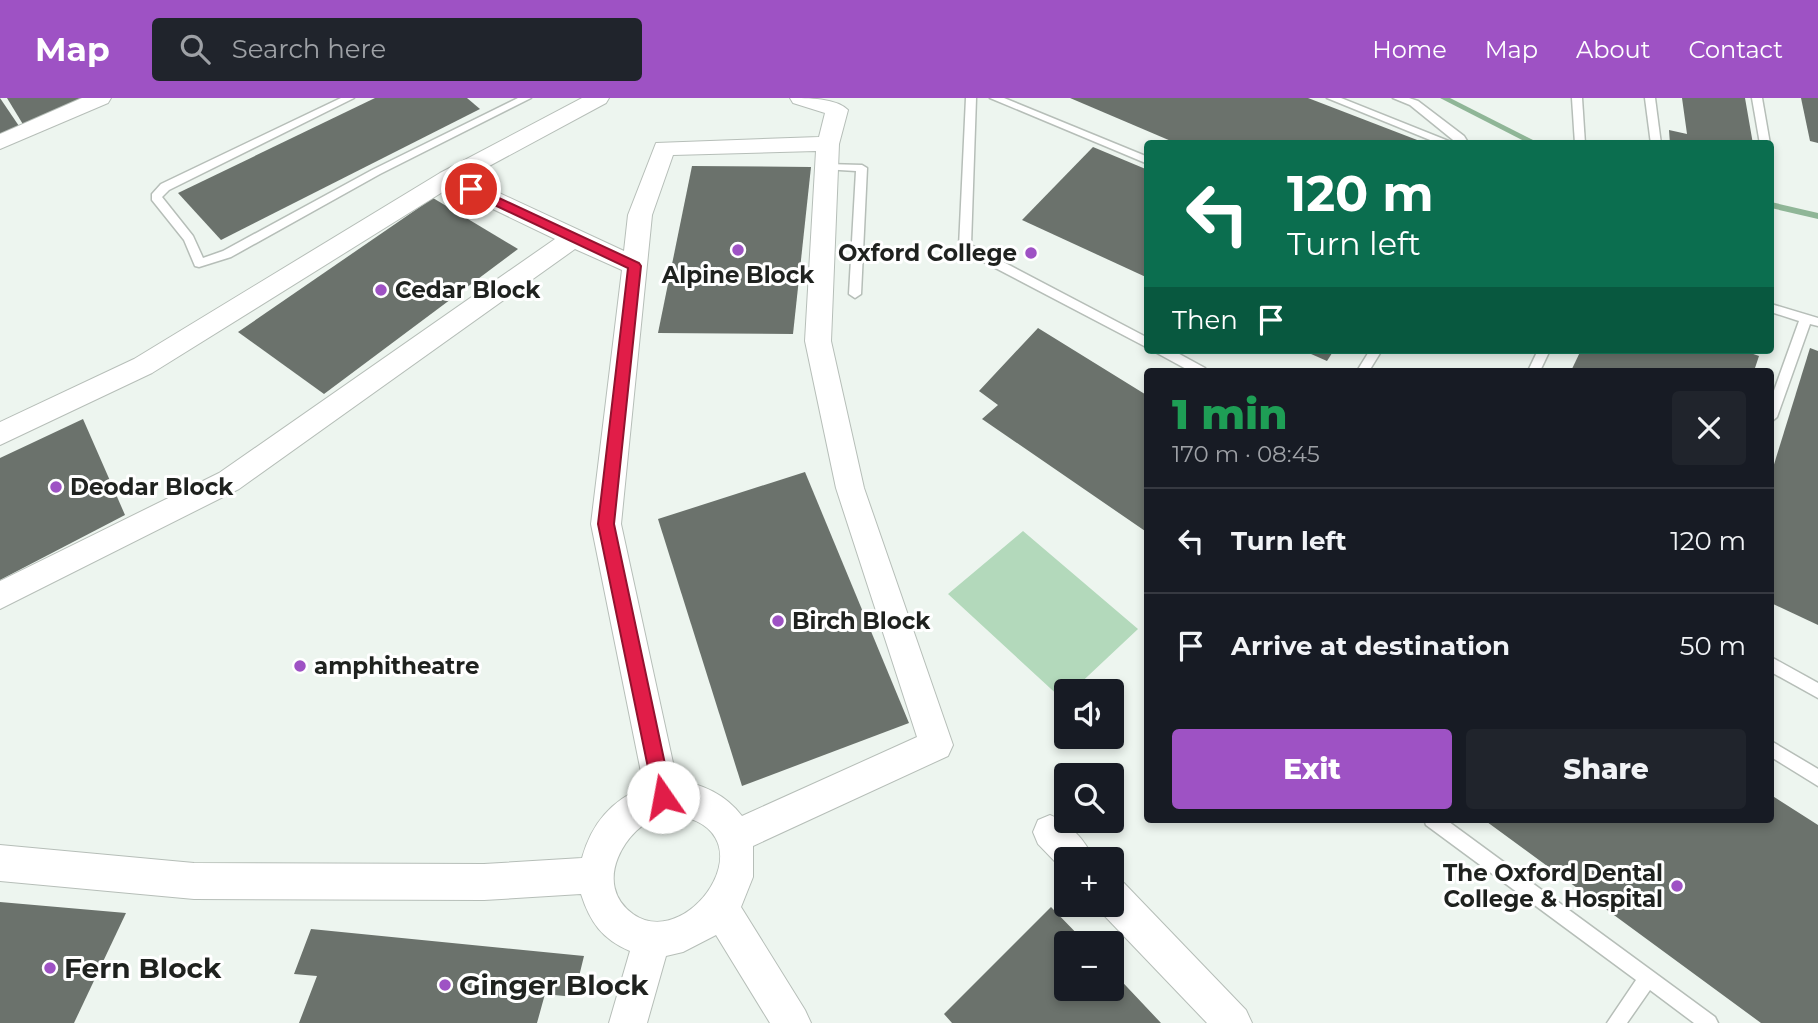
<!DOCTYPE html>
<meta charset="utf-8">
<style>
body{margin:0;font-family:Montserrat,sans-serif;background:#20242c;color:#f1f3f6;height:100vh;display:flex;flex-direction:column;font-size:26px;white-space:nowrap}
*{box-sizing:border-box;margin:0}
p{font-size:23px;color:#9ea1a6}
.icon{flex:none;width:38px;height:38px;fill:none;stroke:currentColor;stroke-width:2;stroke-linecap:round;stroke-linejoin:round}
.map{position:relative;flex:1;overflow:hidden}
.panel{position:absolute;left:1144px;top:270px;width:630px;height:455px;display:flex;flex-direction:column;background:#171b24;border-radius:7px;box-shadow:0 4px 10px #0003}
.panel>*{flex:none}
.guide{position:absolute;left:1144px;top:42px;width:630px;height:214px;border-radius:7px;box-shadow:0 4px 10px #0003;background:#0b6e4f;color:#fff;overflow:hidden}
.controls{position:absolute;left:1054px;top:581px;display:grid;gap:14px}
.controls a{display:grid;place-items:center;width:70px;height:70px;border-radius:7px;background:#171b24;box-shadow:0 4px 10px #0003;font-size:35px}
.pin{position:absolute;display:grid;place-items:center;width:60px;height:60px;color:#fff;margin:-30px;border:4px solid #fff;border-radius:50%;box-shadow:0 2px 7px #0007}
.me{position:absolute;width:77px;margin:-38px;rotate:348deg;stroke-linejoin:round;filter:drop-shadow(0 0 5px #0008)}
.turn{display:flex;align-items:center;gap:24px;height:147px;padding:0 28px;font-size:32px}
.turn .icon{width:91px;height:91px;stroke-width:2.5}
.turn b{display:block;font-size:49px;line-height:60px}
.then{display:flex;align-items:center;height:66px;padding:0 28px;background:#0003;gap:14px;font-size:26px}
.round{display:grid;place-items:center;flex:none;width:74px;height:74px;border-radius:7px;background:#20242c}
.summary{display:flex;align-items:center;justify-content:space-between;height:119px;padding:0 28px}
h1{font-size:42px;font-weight:800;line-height:52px;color:#1e9e55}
.button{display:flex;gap:14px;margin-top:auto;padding:14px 28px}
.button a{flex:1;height:80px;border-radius:7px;background:#9e52c4;color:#fff;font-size:28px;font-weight:800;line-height:80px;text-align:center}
.button a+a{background:#20242c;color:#f1f3f6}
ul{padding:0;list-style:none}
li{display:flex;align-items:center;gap:21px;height:105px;padding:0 28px;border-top:2px solid #363941}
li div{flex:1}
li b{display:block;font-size:26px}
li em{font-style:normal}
header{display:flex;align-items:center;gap:42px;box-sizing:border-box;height:98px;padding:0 35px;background:#9e52c4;color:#fff}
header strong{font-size:33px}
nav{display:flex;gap:38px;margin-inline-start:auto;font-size:24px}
.search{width:490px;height:63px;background:#20242c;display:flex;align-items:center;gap:18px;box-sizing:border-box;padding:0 24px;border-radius:7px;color:#9ea1a6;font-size:26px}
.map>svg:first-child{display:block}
.green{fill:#b3d9bb}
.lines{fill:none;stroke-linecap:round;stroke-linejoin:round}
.stream{fill:#8fb697;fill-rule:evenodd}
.building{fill:#6b726c}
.lane-casing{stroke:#b6beb8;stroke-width:3}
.street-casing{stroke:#b6beb8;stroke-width:2}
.lane{fill:#fff;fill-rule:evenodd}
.street{fill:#fff;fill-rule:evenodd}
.route{fill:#e11d48;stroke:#92132f;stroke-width:2}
.poi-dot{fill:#9e52c4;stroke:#fff;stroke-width:2.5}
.labels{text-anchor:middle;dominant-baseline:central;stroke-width:6;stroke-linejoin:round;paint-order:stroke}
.poi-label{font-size:23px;font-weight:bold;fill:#1f221f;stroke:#fff;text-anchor:start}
.near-poi-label{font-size:28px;font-weight:bold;fill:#1f221f;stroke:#fff;text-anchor:start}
</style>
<header>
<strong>Map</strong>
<div class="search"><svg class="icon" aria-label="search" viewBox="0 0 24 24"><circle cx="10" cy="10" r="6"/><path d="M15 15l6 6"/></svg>Search here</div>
<nav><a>Home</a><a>Map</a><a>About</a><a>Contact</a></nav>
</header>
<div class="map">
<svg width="1818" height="925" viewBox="0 0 1818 925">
<rect width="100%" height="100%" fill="#edf5ef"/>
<polygon class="green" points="1023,433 1138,531 1072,593 1066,593 1063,602 948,496"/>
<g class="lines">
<g class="stream">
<polygon points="1440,0 1450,0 1533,42 1532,44 1526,44"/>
<polygon points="1771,104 1818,115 1818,121 1771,110"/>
</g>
</g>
<g class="building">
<polygon points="0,0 21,31 0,39"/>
<polygon points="7,0 80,0 83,5 24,28"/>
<polygon points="375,0 467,0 480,11 221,142 178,95"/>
<polygon points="1070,0 1308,0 1425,45 1178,46"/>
<polygon points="1682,0 1745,0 1753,46 1670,46 1669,32 1687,36"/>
<polygon points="1801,0 1818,0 1818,45 1810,43"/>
<polygon points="1093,49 1148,72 1148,180 1022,122"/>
<polygon points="692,68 811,69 793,236 658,235"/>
<polygon points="433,100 518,151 324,296 238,234"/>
<polygon points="1038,230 1148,298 1148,435 982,321 998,307 979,293"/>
<polygon points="1810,250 1818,253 1818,527 1771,505 1771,376"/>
<polygon points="1302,252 1334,252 1327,263"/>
<polygon points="1581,252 1742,252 1759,258 1754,273 1571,273"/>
<polygon points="83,321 125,417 0,482 0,360"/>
<polygon points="805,374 909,625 742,688 658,421"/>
<polygon points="1771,697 1818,727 1818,925 1761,925 1483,721 1771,721"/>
<polygon points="0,804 126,815 74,925 0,925"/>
<polygon points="1051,809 1086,845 1066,845 1066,891 1111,891 1111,872 1161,925 952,925 944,916"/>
<polygon points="311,831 584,858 574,899 545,896 537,925 299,925 317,878 294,876"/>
</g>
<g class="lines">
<defs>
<g id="lane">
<polygon points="341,0 354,0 169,92 162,99 193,138 203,160 223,153 372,72 518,0 531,0 380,76 231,159 199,169 195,168 184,142 152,102 152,96 161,86"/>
<polygon points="966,0 976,0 971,147 1148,240 1148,250 961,152 959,149"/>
<polygon points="990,0 1004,0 1148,59 1148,66"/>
<polygon points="1327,0 1341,0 1456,46 1440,46"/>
<polygon points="1393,0 1409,0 1418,3 1464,38 1469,46 1458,46 1410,7"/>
<polygon points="1572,0 1582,0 1585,46 1575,46"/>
<polygon points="1645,0 1655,0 1661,46 1651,46"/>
<polygon points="1752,0 1762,0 1770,46 1760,46"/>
<polygon points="827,66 862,67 867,70 861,196 855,200 849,196 856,73 823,71 822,69"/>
<polygon points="1771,206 1818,220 1818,228 1810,226 1777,319 1771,324 1771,301 1799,223 1771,214"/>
<polygon points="1155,252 1172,252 1205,270 1207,273 1190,273 1157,255"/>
<polygon points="1370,252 1382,252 1369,273 1357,273"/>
<polygon points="1538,252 1550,252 1540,273 1528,273"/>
<polygon points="1771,559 1818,585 1818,600 1771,574"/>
<polygon points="1771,643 1818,671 1818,688 1771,659"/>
<polygon points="1424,721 1445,721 1715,919 1718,925 1694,925 1650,892 1627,925 1607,925 1636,882 1426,727"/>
</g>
<g id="street">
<polygon points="82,0 111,0 108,5 0,51 0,36"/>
<path d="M582,0H609L606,5L467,80L624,153L628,117L656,45L819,39L825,15L793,5L790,0C808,0 836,0 848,12L839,46L831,243L864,390L953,647L948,658L753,748V779L741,809L805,912L811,925H770L716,837L683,854L666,858L647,925H609L630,853C602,841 590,824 581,796L484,802L194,801L0,783V747L194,765L484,766L582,760C592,725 611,703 644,689L591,426L622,172L575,151L239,391L0,511V483L219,375L555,141L449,90L152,275L0,347V324L134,261L440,75ZM816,53L805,243L836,390L917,639L742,718C726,697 702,685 677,683L621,426L652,117L673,57ZM663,716C779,722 692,857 633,816C591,786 625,729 663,716Z"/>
<path d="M1050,717C1069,725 1086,742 1093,761H1066V774L1064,773L1038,746L1033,734L1038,722Z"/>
<polygon points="1111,780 1124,785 1246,912 1252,925 1207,925 1098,811 1097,807 1111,807"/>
</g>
</defs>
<use href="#lane" class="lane-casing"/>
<use href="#street" class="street-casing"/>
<use href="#lane" class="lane"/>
<use href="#street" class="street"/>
</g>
<polygon class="route" points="471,87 639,165 641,168 614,426 672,699 670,706 663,708 657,706 654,699 598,426 628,170 467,94 467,88"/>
<g class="poi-dot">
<circle cx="738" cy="152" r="7"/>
<circle cx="1031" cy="155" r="7"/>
<circle cx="381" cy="192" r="7"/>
<circle cx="56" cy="389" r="7"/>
<circle cx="778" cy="523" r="7"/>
<circle cx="300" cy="568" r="7"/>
<circle cx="1677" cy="788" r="7"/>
<circle cx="50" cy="870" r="7"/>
<circle cx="445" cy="887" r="7"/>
</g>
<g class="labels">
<g class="poi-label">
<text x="1017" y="155" text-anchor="end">Oxford College</text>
<text x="738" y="177" text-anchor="middle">Alpine Block</text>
<text x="395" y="192">Cedar Block</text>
<text x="70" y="389">Deodar Block</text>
<text x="792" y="523">Birch Block</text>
<text x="314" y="568">amphitheatre</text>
<text x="1663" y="775" text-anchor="end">The Oxford Dental<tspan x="1663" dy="26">College &amp; Hospital</tspan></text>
</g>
<g class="near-poi-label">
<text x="64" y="870">Fern Block</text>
<text x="459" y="887">Ginger Block</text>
</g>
</g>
</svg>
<div class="controls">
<a><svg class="icon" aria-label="sound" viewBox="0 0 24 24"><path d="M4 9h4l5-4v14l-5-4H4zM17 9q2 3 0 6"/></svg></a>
<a><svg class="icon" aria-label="search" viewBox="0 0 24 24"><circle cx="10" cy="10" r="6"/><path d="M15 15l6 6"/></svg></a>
<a>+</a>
<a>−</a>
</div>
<div class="pin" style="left:471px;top:91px;background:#d93025"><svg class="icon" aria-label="arrive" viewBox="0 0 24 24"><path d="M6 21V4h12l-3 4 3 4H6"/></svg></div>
<svg class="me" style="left:663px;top:699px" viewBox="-20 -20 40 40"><circle r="19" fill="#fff"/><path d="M0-13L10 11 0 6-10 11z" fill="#e11d48"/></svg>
<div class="guide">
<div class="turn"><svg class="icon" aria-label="left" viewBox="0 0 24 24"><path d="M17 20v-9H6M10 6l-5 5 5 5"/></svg><div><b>120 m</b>Turn left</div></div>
<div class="then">Then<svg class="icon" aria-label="arrive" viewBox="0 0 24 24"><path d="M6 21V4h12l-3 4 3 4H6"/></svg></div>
</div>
<section class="panel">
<div class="summary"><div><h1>1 min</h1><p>170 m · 08:45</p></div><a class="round"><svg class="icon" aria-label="close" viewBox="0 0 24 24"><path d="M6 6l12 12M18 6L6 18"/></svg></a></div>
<ul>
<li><svg class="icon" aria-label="left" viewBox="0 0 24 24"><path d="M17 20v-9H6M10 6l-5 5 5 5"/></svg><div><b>Turn left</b></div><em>120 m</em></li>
<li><svg class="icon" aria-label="arrive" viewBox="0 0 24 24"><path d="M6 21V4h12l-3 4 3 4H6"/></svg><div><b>Arrive at destination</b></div><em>50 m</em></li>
</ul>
<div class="button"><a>Exit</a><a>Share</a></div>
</section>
</div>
